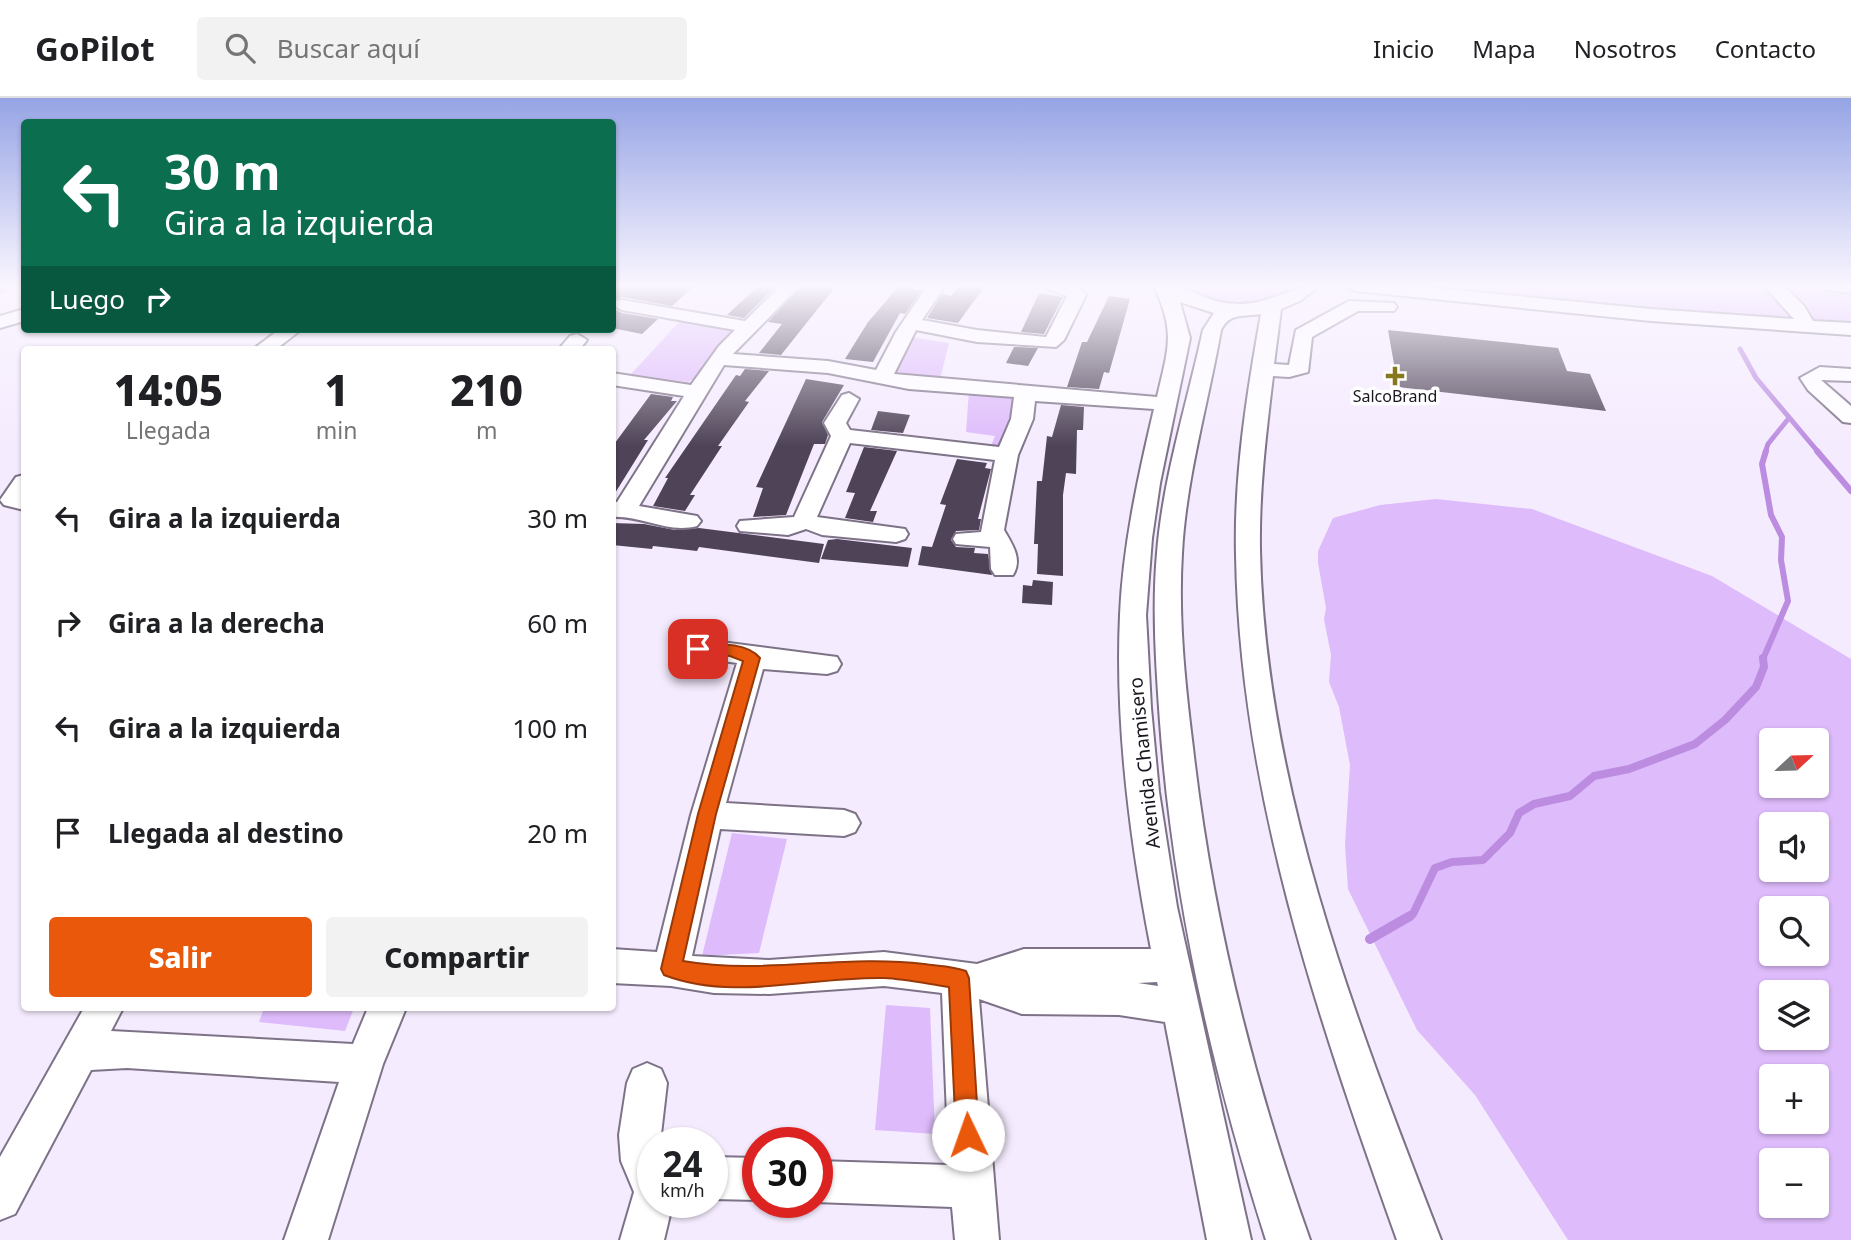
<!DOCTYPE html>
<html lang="es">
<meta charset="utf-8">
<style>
body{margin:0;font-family:"Noto Sans",sans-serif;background:#f2f2f2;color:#202124;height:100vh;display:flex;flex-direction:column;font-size:26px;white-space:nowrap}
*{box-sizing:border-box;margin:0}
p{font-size:23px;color:#757577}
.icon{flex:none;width:38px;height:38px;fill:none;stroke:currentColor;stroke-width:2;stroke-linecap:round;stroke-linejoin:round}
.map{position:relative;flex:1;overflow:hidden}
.sheet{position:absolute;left:21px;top:248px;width:595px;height:665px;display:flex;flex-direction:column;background:#fff;border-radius:7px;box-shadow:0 2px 5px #0004}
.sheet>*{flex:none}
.banner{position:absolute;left:21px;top:21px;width:595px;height:214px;border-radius:7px;box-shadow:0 2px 5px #0004;background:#0b6e4f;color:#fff;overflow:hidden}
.needle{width:46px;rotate:68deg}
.tools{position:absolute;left:1759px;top:630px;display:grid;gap:14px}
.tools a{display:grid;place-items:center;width:70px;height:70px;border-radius:7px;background:#fff;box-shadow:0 2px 5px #0004;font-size:35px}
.speed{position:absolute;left:637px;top:1029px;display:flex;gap:14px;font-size:35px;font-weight:700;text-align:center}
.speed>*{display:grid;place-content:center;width:91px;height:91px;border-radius:50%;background:#fff;box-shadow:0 2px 5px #0004;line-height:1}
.speed small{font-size:18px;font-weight:400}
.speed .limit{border:10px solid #d22;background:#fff;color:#111}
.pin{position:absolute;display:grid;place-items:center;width:60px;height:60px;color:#fff;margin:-30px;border-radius:14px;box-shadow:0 4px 10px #0006}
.me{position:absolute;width:77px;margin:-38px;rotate:357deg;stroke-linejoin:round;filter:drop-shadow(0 0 5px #0008)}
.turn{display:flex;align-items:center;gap:24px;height:147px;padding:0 28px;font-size:32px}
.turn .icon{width:91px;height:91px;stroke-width:2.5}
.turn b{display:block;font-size:49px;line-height:60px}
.then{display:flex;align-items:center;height:66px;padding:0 28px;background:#0003;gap:14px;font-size:26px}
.eta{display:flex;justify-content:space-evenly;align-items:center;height:119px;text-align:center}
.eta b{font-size:42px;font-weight:800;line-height:49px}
.primary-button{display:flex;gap:14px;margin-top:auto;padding:14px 28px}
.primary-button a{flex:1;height:80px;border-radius:7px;background:#ea580c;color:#fff;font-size:28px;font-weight:800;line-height:80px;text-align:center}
.primary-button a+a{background:#f2f2f2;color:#202124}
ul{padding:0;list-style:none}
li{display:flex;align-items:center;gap:21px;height:105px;padding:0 28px}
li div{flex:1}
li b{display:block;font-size:26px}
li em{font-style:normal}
header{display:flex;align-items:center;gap:42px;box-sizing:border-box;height:98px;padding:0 35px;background:#fff;border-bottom:2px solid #e0e0e0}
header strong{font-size:33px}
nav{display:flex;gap:38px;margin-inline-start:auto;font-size:24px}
.search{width:490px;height:63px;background:#f2f2f2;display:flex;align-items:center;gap:18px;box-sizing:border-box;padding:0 24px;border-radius:7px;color:#757577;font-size:26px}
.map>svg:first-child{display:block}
.green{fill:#debbfb;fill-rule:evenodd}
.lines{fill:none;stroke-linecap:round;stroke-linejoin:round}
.stream-far3{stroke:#bb8ce0;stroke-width:5}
.stream-far2{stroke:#bb8ce0;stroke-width:6}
.stream-far1{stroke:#bb8ce0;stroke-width:8}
.stream{stroke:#bb8ce0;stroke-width:10}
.building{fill:#4e4357}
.minor-casing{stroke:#7d7287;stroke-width:4}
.minor{fill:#fff;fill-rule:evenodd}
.route{fill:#ea580c;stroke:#983908;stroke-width:2}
.poi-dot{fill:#87781d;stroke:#fff;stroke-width:2.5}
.labels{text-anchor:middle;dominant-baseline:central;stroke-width:7;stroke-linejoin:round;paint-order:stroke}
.far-poi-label{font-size:16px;fill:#1b161f;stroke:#fff}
.street-label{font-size:19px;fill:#1b161f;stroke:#fff}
</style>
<header>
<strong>GoPilot</strong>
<div class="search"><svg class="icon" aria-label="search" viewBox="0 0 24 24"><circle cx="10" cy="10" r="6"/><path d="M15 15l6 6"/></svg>Buscar aquí</div>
<nav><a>Inicio</a><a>Mapa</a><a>Nosotros</a><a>Contacto</a></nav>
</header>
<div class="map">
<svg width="1851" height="1142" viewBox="0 0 1851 1142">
<rect width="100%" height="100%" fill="#f5ebfe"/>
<g class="green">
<path d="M1177,188H1295C1256,216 1218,204 1177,188Z"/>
<polygon points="1387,188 1763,188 1851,194 1851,227"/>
<polygon points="681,222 737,230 709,258 696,280 688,284 631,276"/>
<polygon points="909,239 949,245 940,281 892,274"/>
<polygon points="969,292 1011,298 1018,304 1003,348 991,348 995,338 966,334"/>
<path d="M1436,401L1532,411L1712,478L1851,561V1142H1568L1475,997L1417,932L1348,791L1345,747L1350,667L1339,609L1329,584L1331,557L1324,521L1326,510L1318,465V453L1333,420L1380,407ZM1816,642V688H1771V642ZM1816,726V772H1771V726ZM1816,810V856H1771V810ZM1771,894H1816V940H1771ZM1816,978V1024H1771V978ZM1816,1062V1108H1771V1062Z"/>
<polygon points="732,735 787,741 759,855 702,858"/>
<polygon points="886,907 930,910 935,1036 875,1032"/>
<polygon points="264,910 354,910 345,933 259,924"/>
</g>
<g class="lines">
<g class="stream-far3">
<polyline points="0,193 18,188"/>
<polyline points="1740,251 1756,280 1819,355"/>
<polyline points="1765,355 1768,346 1789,320"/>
</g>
<g class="stream-far2">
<polyline points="1817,353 1851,393"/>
<polyline points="1763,561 1788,503 1781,462 1782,439 1771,417 1762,366 1766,353"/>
</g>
<polyline class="stream-far1" points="1407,820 1413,816 1435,770 1452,764 1483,762 1510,735 1519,715 1534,706 1570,698 1594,678 1629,671 1695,646 1725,622 1756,589 1764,569 1763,560"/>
<polyline class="stream" points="1370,841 1410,818"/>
</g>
<g class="building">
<polygon points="612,188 694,188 672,208 622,199 612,203"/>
<polygon points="758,188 776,188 744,220 727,217"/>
<polygon points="802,188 836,188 781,257 759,255 782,226 768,224"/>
<polygon points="899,188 914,188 913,191 921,193 905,216 900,215 873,264 845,261 868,224"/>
<polygon points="960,188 985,188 958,225 927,220 942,196 951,198"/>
<polygon points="1039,195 1063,199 1044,236 1021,234"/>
<polygon points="1109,198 1130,201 1109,275 1104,274 1099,291 1067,289 1082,244 1087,244"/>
<polygon points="612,210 622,215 658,221 642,236 612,230"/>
<polygon points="1388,232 1558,250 1567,273 1590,276 1606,313 1398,289"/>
<polygon points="1014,249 1038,250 1028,268 1006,265"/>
<polygon points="745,271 769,273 745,303 749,304 718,348 722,348 690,397 695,397 685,413 653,408 668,380 665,380 736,277 740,278"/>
<polygon points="806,281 844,287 822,324 828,337 825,346 814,346 786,417 753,419 763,390 756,389"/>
<polygon points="651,296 673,299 671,303 677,303 644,342 648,342 612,400 612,349"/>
<polygon points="1061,307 1084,309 1083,332 1077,332 1076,376 1066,375 1063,397 1063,478 1037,476 1038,446 1034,446 1037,383 1042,383 1047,338 1052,339"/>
<polygon points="878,313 910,317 903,335 871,332"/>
<polygon points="864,349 897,353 870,413 877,413 873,424 845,420 855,395 846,394"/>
<polygon points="957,361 987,365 985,370 991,371 978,421 981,421 979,432 956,433 951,442 956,449 975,450 974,455 988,456 992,477 918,467 922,448 932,449 946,407 940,406"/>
<polygon points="612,425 644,426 675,432 699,430 824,446 819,465 699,449 697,453 653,448 652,451 612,447"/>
<polygon points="837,441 912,450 908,469 821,461 828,442"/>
<polygon points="1033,482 1053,484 1052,507 1022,505 1023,487 1032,488"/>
</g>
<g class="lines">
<defs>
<g id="minor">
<path d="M780,188H800L733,256L828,263L876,272L896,234L927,188H945L922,222L977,232L1046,239L1067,198L1041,188H1078L1086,197L1064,242L1056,249L977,244L916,232L894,276L1157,299C1168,251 1176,235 1154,188C1161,188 1170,187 1176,188C1200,194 1210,206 1239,206C1270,206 1290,188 1319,188L1300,203L1281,211L1274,266L1289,267L1296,232L1349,203L1394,205L1397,209L1394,213H1358L1312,239L1308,274L1289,279L1273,278C1266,336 1259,394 1260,452C1265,691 1356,922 1441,1142H1397C1318,920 1240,695 1236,457C1234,377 1247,294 1261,216C1244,219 1230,214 1221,232C1208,306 1186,380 1182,455C1178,520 1185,586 1193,650C1212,819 1253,982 1310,1142H1266C1212,973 1173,802 1160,624C1156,568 1152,511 1157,455C1163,379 1187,306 1203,232L1214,215L1180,204L1190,240L1160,385L1152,440L1146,517L1151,610L1159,694L1177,809L1251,1142H1207L1165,924L1119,917L1022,916L979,901L999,1142H955L952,1109L815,1104L817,1063L949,1067L942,895L884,888L769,896L714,895L671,888L612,885V851L657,854L691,717L737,565L688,558L684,551L688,544L698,541L837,559L841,566L837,573L827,576L763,571L726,705L844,712L855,716L860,725L855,734L844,738L720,731L692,858L769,862L884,854L977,866L1024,851H1151C1130,743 1115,627 1120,517C1123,447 1138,379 1154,311L1035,303L1033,321L1018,357L1004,432C1012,446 1023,461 1013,477H995L991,471L990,449L956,446L953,441L956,436L981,434L995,362L850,345L817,419L905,431L908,436L905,441L896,444L822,437L806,431L788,437L740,433L737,428L740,423L794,419L831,338L824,325L842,297L849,295L859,301L846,325L850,332L999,349L1011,321L1014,299L909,291L828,275L724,267L639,408L697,418L701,423L697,428C668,436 640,417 612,419V405L617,404L684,298L612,287V275L691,287L719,248L735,232L622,212L613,207L616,203L622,202L745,223ZM1157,884L1158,888L1138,885Z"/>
<polygon points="1346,188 1414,188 1651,211 1794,221 1764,188 1784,188 1804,208 1813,223 1851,225 1851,237 1651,223 1355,193"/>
<polygon points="1823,188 1851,188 1851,195 1826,192"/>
<polygon points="24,211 24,223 0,230 0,218"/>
<polygon points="280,231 302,231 275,252 252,252"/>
<polygon points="577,236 587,242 579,252 558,252 570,238"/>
<polygon points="1820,269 1851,271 1851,283 1821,282 1851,308 1851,325 1843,324 1808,292 1800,280"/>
<polygon points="24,377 24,412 4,407 0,402 16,379"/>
<polygon points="84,910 123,910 111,933 353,946 368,910 406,910 383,966 328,1142 284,1142 339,984 127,970 91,972 15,1116 0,1122 0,1059"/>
<polygon points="647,965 661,971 667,985 660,1045 653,1045 653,1104 673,1104 664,1142 620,1142 634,1094 621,1063 619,1037 627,985 633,971"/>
<polygon points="712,1059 758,1060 758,1102 712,1101"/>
</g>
</defs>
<use href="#minor" class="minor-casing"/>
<use href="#minor" class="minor"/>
</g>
<linearGradient id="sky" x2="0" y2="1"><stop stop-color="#96a4e5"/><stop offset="0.54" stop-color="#faf6ff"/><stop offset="1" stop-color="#faf6ff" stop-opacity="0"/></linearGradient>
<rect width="1851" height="348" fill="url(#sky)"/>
<path class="route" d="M698,546C717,546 747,544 760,560L716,716L683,863C763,877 844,856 924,866C938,868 953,868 966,873L969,880L979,1037L976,1045L968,1049L960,1045L956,1037L949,889C928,886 906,881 884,880C812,878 734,904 664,877L661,871L698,716L743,563L730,558L693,555V547Z"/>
<path class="poi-dot" d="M1391.5 267.5h7v7h7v7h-7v7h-7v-7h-7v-7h7z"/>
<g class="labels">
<g class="far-poi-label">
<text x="1395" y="298">SalcoBrand</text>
</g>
<g class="street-label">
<text transform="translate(1144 665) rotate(-96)">Avenida Chamisero</text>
</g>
</g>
</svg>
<div class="tools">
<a><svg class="needle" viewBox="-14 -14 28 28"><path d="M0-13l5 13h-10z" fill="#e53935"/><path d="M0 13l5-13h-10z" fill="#757577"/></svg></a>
<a><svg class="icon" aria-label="sound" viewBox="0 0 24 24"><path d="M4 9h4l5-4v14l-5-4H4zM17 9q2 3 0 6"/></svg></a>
<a><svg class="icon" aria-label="search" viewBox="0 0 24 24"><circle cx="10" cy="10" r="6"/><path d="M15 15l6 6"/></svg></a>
<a><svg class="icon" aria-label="layers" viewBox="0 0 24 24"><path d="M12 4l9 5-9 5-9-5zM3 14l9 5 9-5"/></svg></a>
<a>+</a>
<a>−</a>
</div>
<div class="speed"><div>24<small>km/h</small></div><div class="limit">30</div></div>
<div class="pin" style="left:698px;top:551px;background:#d93025"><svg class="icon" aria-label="arrive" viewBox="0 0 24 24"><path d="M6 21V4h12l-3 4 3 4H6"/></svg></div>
<svg class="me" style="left:968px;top:1037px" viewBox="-20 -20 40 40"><circle r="19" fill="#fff"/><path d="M0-13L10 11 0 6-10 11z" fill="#ea580c"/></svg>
<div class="banner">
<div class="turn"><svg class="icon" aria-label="left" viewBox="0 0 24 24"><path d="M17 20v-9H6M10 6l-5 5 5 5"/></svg><div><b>30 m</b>Gira a la izquierda</div></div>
<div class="then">Luego<svg class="icon" aria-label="right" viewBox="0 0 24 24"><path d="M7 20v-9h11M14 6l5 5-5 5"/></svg></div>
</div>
<section class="sheet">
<div class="eta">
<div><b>14:05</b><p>Llegada</p></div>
<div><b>1</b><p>min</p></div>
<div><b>210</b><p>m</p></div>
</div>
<ul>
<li><svg class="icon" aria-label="left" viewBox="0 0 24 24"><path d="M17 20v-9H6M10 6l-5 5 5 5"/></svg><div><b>Gira a la izquierda</b></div><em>30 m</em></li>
<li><svg class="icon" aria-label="right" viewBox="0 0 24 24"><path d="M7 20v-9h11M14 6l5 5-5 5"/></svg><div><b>Gira a la derecha</b></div><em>60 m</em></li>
<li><svg class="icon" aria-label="left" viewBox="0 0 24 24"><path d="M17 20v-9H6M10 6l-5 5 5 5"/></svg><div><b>Gira a la izquierda</b></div><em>100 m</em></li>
<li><svg class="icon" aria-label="arrive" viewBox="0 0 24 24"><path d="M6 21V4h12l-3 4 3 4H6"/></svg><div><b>Llegada al destino</b></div><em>20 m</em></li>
</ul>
<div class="primary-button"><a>Salir</a><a>Compartir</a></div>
</section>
</div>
